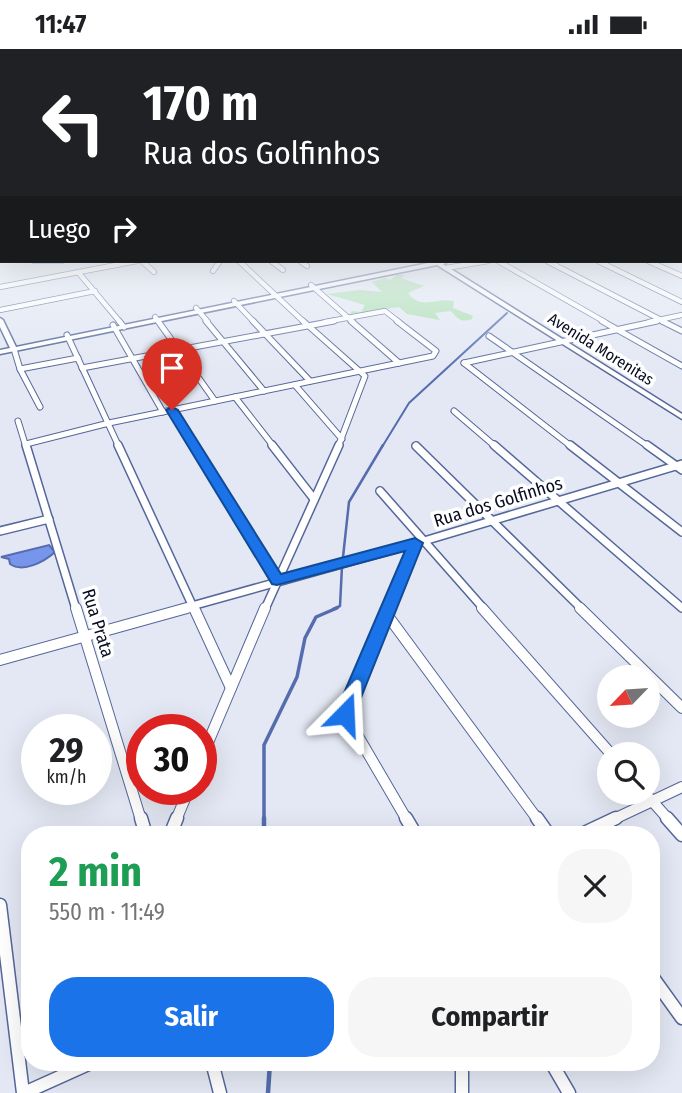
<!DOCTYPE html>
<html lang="es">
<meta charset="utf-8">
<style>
body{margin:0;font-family:"Fira Sans Condensed",sans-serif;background:#f6f6f6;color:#202124;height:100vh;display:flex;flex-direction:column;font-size:26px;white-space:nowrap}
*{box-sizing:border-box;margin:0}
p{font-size:23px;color:#757577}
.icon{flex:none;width:38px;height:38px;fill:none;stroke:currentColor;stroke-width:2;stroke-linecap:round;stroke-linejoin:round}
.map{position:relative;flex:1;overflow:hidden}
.side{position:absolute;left:21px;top:777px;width:639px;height:245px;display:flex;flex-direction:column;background:#fff;border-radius:28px;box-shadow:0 7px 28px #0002}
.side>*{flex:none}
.hud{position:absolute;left:0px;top:0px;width:682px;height:214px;box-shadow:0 7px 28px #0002;background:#202124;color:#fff;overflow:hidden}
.needle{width:46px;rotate:245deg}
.controls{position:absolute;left:597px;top:616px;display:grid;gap:14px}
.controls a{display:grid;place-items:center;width:63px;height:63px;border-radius:50%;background:#fff;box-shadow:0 7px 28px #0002;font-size:35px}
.speed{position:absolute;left:21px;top:665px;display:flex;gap:14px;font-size:35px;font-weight:700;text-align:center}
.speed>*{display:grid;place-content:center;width:91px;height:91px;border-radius:50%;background:#fff;box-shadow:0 7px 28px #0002;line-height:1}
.speed small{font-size:18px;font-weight:400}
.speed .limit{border:10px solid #d22;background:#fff;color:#111}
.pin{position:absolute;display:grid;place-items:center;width:60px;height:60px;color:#fff;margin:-72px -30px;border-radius:50% 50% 50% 0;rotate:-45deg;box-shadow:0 0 7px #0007}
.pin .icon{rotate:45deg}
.me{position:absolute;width:77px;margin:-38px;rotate:21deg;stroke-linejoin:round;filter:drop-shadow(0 0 5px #0008)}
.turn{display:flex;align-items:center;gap:24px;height:147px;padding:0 28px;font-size:32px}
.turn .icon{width:91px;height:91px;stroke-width:2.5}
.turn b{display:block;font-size:49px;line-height:60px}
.then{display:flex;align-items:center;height:66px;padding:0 28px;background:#0003;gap:14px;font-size:26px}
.round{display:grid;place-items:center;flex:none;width:74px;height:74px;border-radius:28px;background:#f6f6f6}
.overview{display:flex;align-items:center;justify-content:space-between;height:119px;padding:0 28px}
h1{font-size:42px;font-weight:700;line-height:52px;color:#1e9e55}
.cta{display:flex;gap:14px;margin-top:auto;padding:14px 28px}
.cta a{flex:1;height:80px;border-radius:28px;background:#1a73e8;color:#fff;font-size:28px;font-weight:700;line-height:80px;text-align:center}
.cta a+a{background:#f6f6f6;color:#202124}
.status{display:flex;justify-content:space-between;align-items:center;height:49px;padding:0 35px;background:#fff;direction:ltr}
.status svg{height:19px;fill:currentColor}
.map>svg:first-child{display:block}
.green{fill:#acdfb2}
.water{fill:#7795eb;stroke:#556cae;stroke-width:2}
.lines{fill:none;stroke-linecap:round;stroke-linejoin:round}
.stream-far3{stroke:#556cae;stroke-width:2}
.stream-far2{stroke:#556cae;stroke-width:2.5}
.stream-far1{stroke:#556cae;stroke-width:3.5}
.stream{stroke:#556cae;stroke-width:4.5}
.street-far4-casing{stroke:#55679a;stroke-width:6}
.street-far3-casing{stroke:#55679a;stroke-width:7}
.street-far2-casing{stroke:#55679a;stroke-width:10}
.street-far1-casing{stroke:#55679a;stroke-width:12}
.street-casing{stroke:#55679a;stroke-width:15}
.secondary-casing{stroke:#55679a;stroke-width:3}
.street-far4{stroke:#fff;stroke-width:4.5}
.street-far3{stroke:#fff;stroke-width:5}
.street-far2{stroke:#fff;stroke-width:7}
.street-far1{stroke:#fff;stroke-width:10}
.street{stroke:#fff;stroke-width:12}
.secondary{fill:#fff;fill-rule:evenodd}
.route{fill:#1a73e8;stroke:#114b97;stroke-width:2}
.labels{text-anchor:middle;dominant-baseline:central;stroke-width:7;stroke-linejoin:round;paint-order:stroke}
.far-street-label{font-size:16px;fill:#070c20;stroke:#fff}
.street-label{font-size:18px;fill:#070c20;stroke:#fff}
</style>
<div class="status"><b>11:47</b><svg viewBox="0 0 49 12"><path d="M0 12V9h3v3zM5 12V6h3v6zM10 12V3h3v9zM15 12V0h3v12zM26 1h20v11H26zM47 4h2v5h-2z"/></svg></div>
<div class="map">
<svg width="682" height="1044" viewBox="0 0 682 1044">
<rect width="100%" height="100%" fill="#e3e8f4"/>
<path class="green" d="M397,226H405L401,229L424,237L408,244C422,262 436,248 454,252L453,259L473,267L472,270C461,274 458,270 451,262L435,264L440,271L407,265L399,258L350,265L352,262L361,263L365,256L327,245L360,241L382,243L372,233L385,229L390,231Z"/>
<path class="water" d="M49,496L55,503C44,513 23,524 10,515L9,510L1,508Z"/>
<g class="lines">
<polyline class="stream-far3" points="382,398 409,354 507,264"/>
<g class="stream-far2">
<polyline points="343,508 349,453 383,396"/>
<polyline points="333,560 340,557 342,517"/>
</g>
<polyline class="stream-far1" points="264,771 264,696 297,628 305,589 316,568 337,559"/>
<g class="stream">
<polyline points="264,769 264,786"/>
<polyline points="268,1044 270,1013"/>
</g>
<defs>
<g id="street-far4">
<polyline points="34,212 62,212"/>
<polyline points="142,212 154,223"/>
<polyline points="239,212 304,273"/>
<polyline points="271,212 283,221"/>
<polyline points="300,212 307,217"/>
<polyline points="498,212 605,273"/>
<polyline points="547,212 665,273"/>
<polyline points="598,212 682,253"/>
<polyline points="648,212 682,227"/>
<polyline points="446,219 488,212"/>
<polyline points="213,222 220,212"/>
<polyline points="78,223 120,273"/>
<polyline points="311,236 353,273"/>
<polyline points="0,238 137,212"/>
<polyline points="234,252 254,273"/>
<polyline points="196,259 208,273"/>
<polyline points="0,261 95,242"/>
<polyline points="155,268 159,273"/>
<polyline points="325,273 385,262 399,273"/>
<polyline points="649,273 682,266"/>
</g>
<g id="street-far3">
<polyline points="119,272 124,278"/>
<polyline points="158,272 215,352"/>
<polyline points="206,272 264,342"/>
<polyline points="253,272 310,332"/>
<polyline points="303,272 365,327 338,398"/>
<polyline points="351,272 399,314"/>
<polyline points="602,272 682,317"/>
<polyline points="662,272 682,282"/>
<polyline points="113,276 163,363"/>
<polyline points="67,286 119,398"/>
<polyline points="489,287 649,398"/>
<polyline points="14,300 20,320 40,358"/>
<polyline points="464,314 572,398"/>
<polyline points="464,314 657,272"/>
<polyline points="82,319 334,272"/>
<polyline points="20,320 78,309"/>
<polyline points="295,336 342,390"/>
<polyline points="235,348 274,398"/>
<polyline points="172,361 195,398"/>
<polyline points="454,362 496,398"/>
<polyline points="18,372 26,398"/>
<polyline points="26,395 109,374 433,307 436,302 397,272"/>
</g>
<g id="street-far2">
<polyline points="26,396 76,560"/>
<polyline points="118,396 194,560"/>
<polyline points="194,396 277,531"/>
<polyline points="272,396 314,450"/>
<polyline points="494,396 682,559"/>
<polyline points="570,396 682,483"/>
<polyline points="647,396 682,421"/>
<polyline points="416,397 582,560"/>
<polyline points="380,442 484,560"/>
<polyline points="0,482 49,470"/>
<polyline points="181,560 424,492 682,415"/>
<polyline points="265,560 339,396"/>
<polyline points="388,560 415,494"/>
</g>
<g id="street-far1">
<polyline points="76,559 141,771"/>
<polyline points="194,559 231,639"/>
<polyline points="389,559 345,665 407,771"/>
<polyline points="482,559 611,705"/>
<polyline points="580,559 682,659"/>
<polyline points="385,563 538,771"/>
<polyline points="0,611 187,559"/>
<polyline points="201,710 265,559"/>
<polyline points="645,744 669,771"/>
<polyline points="176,771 189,740"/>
<polyline points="612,771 682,738"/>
</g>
<g id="street">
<polyline points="141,769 146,786"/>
<polyline points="406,769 416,786"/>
<polyline points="537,769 549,786"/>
<polyline points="667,769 682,786"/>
<polyline points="170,786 177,769"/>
<polyline points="580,786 616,769"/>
<polyline points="0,856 23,1044"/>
<polyline points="651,926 682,969"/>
<polyline points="212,1013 220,1044"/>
<polyline points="462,1013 462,1044"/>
<polyline points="551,1013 569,1044"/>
<polyline points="24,1044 93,1013"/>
</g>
<polygon id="secondary" points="434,212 446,212 446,214 443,215 682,365 682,370 437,216 0,305 0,301 10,299 0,278 0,269 3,271 16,298 433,213"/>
</defs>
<use href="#street-far4" class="street-far4-casing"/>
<use href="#street-far3" class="street-far3-casing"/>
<use href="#street-far2" class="street-far2-casing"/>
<use href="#street-far1" class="street-far1-casing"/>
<use href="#street" class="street-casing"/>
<use href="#secondary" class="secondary-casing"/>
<use href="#street-far4" class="street-far4"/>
<use href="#street-far3" class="street-far3"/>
<use href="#street-far2" class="street-far2"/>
<use href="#street-far1" class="street-far1"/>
<use href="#street" class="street"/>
<use href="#secondary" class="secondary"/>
</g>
<linearGradient id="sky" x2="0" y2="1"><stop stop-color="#7ba8e9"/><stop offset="0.54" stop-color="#f2f5fa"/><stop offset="1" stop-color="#f2f5fa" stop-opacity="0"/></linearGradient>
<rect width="682" height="323" fill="url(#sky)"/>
<polygon class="route" points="172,358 178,361 281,525 415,489 423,494 352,671 345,673 338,671 335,665 405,502 277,536 272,535 166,361"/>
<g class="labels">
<g class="far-street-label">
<text transform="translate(601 300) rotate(32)">Avenida Morenitas</text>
</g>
<g class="street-label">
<text transform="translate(498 453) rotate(-17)">Rua dos Golfinhos</text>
<text transform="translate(98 574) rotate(73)">Rua Prata</text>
</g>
</g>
</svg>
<div class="controls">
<a><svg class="needle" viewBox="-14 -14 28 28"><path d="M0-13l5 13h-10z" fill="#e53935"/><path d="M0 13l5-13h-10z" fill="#757577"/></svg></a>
<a><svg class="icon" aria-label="search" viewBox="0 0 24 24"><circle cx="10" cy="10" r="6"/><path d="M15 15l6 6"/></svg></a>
</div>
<div class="speed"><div>29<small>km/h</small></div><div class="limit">30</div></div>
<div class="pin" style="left:172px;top:361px;background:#d93025"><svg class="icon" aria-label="arrive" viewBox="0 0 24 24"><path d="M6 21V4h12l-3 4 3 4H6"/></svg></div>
<svg class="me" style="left:345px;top:665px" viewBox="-20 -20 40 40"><path d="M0-17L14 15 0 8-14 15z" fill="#1a73e8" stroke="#fff" stroke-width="4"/></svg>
<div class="hud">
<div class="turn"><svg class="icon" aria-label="left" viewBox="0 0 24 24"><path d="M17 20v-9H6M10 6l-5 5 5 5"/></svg><div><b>170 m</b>Rua dos Golfinhos</div></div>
<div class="then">Luego<svg class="icon" aria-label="right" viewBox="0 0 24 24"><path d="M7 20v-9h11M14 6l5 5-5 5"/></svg></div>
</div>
<section class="side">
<div class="overview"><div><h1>2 min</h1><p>550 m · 11:49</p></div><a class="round"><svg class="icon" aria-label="close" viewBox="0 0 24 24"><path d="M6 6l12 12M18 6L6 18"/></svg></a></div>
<div class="cta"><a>Salir</a><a>Compartir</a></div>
</section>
</div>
